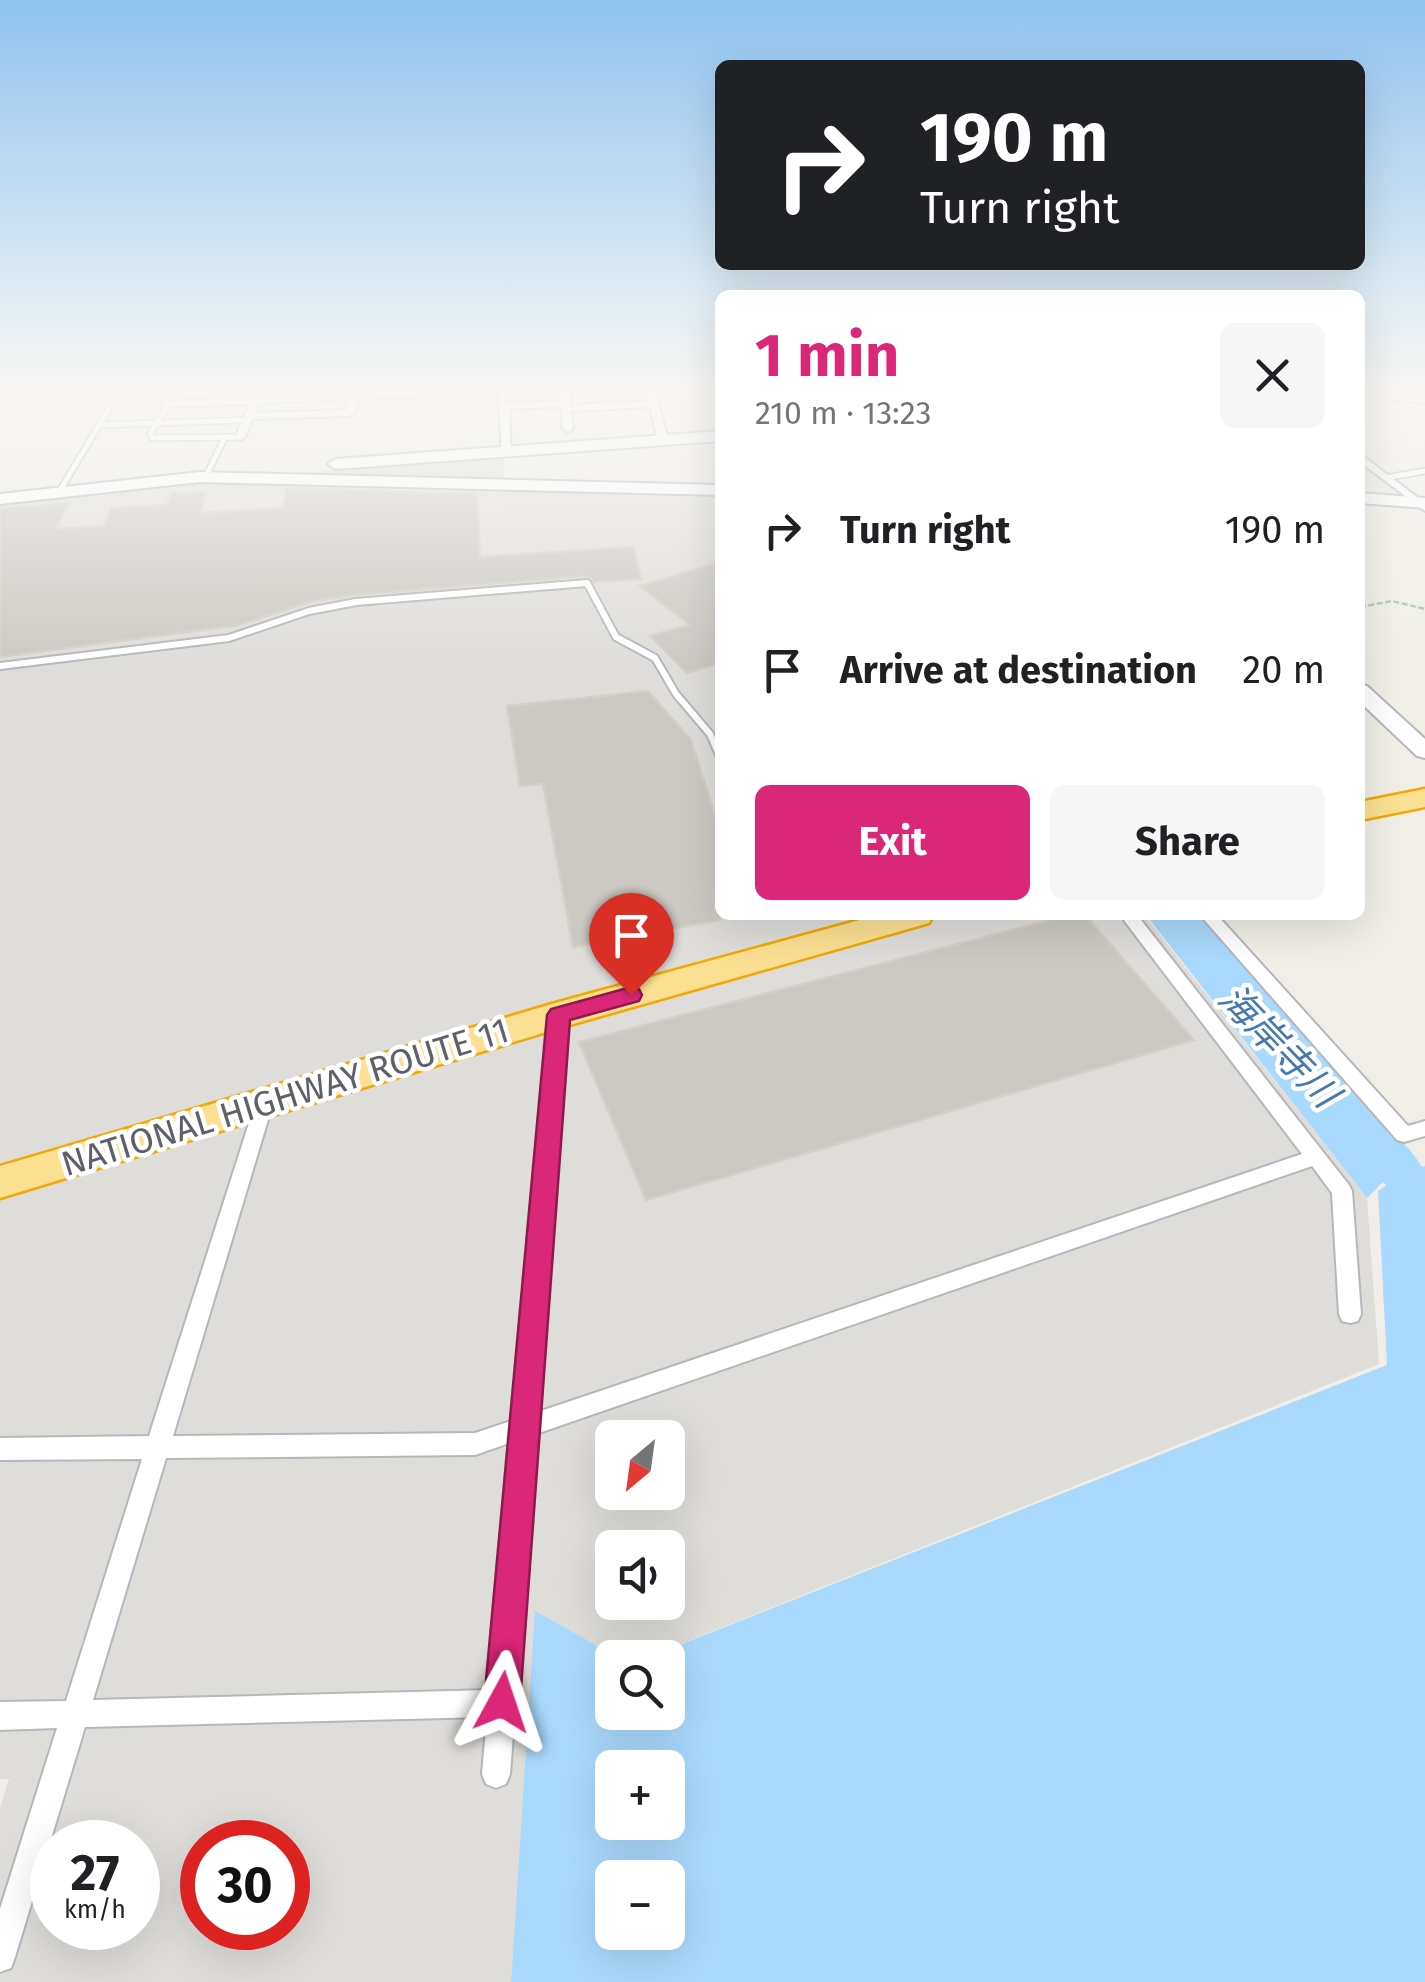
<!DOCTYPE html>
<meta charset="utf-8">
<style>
body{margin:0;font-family:"Fira Sans","Noto Sans JP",sans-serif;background:#f6f6f6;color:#202124;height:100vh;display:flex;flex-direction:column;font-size:38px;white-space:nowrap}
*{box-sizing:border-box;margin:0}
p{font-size:32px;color:#757577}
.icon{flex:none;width:55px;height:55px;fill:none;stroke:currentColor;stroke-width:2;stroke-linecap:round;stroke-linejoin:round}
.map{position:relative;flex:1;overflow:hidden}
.sheet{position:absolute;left:715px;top:290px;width:650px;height:630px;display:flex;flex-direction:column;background:#fff;border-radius:15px;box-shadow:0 10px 40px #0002}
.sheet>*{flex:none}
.guide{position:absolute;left:715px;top:60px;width:650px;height:210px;border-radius:15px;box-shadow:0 10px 40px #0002;background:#202124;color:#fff;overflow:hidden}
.needle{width:65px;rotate:209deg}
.controls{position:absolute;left:595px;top:1420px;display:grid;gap:20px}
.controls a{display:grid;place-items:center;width:90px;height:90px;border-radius:15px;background:#fff;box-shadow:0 10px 40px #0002;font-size:50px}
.speed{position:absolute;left:30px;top:1820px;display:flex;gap:20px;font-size:50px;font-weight:700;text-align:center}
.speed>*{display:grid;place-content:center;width:130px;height:130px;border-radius:50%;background:#fff;box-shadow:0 10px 40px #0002;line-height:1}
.speed small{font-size:25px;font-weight:400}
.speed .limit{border:15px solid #d22;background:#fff;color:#111}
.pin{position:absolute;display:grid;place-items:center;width:85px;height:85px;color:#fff;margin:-102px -42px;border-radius:50% 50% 50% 0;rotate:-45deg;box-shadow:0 0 10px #0007}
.pin .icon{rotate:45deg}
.me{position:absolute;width:110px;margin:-55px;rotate:5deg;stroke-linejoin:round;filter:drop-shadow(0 0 8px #0008)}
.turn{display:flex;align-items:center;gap:35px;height:210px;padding:0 40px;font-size:45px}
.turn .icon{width:130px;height:130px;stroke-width:2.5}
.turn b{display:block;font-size:70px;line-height:85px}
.round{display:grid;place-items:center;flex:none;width:105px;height:105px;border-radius:15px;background:#f6f6f6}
.summary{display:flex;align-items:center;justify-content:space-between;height:170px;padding:0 40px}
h1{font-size:60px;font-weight:700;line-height:75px;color:#db2777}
.primary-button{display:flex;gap:20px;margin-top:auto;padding:20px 40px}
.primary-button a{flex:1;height:115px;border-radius:15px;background:#db2777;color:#fff;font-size:40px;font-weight:700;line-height:115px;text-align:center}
.primary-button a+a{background:#f6f6f6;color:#202124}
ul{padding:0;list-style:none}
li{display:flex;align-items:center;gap:30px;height:140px;padding:0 40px}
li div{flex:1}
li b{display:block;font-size:38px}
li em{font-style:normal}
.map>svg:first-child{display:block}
.industrial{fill:#dfddd9;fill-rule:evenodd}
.water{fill:#a9d9fd;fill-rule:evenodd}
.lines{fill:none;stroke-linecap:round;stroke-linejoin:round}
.river{fill:#a9d9fd;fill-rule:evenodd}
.building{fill:#ccc9c4;stroke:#d5d0c5;stroke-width:2.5}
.lane-far1-casing{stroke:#b4b7bb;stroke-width:8}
.lane-casing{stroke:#b4b7bb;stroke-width:10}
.street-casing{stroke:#b4b7bb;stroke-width:4}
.secondary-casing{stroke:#b5b9be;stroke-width:4}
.highway-casing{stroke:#f2a805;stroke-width:5}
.path{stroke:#9dc7a9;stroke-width:2.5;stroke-dasharray:6 2.5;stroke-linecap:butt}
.lane-far1{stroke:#fff;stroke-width:5}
.lane{stroke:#fff;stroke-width:6}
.street{fill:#fff;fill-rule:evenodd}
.secondary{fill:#fff;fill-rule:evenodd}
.highway{fill:#fbe093;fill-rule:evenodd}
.route{fill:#db2777;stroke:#8e194d;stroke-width:2.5}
.labels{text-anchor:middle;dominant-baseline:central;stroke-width:9;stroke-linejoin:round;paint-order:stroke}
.street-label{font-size:35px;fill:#5e6267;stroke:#fff}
.water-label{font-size:38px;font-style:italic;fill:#4579b0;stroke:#fff}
</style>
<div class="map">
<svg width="1425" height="1982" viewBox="0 0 1425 1982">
<rect width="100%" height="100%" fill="#f0eee7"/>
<path class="industrial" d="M504,456L505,488L720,496V915H1144L1367,1198L1379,1364L648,1657H617L536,1612L511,1982H0V1808L9,1779H0V504L140,486ZM612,1438H668V1492H612ZM612,1548H668V1602H612ZM52,1842H138V1928H52ZM202,1842H288V1928H202Z"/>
<g class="water">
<polygon points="1146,915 1199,915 1409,1156 1367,1198"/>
<path d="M1425,1166V1982H511L535,1611L617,1657L612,1658V1712H668V1658L649,1657L1387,1365L1378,1191L1403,1174ZM612,1768H668V1822H612ZM612,1878H668V1932H612Z"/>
</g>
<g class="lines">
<path class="river" d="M1359,1113C1384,1121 1413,1149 1425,1172L1419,1187C1414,1189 1409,1192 1403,1192C1384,1192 1346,1146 1337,1130L1343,1118Z"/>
</g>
<g class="building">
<polygon points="287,488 477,494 480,557 633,547 641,579 594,582 586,576 355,595 313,601 239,625 0,657 0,508 68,504 56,529 104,526 111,508 167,505 171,494 206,492 200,513 283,508"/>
<polygon points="720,562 720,663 687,673 650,636 690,625 640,586"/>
<polygon points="648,691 691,740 720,831 720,920 573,947 543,784 520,786 507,706"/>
<polygon points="1069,915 1085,915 1194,1040 646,1200 579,1042"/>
</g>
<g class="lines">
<defs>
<g id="lane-far1">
<polyline points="1360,401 1382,395"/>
<polyline points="168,404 150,434 152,438 240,437"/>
<polyline points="100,425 248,420"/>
<polyline points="206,476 225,437"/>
<polyline points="1390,477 1425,471"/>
<polyline points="59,492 120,390"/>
</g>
<polyline id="lane" points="0,666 229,638 309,611 356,602 587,583 616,637 655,658 676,694 710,734 720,757"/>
<g id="street">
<path d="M432,390L445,393L440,396L360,399L354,413L349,416L253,419L245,437L240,440L235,437L250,404L168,407L163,404L168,401ZM351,399L345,410L255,413L258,403Z"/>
<polygon points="498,390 508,390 508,403 561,401 560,390 570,390 571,405 648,401 645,390 655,390 668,440 663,443 658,440 650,407 571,411 573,429 568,432 563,429 561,407 509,409 511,452 502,454"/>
<polygon points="1360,390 1425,397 1425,403 1360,396"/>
<polygon points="1360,454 1425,503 1425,511 1360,462"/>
<path d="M1120,915H1137L1349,1185L1352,1191L1361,1314L1358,1321L1350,1323L1342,1321L1339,1314L1332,1193L1312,1166L536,1434L510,1774L506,1784L496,1788L486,1784L482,1774L487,1717L85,1727L15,1957L11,1968L0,1972V1909L57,1728L0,1730V1702L66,1701L142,1459L0,1460V1438L149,1436L257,1098H271L273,1103L173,1436L475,1433L514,1420L553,1011L559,1009L568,1015L538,1412L1302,1154ZM512,1442L490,1690L93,1700L166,1458L475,1455Z"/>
<polygon points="1200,915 1217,915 1408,1126 1425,1121 1425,1136 1404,1142 1397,1140"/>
</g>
<g id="secondary">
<polygon points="720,431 720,441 336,469 328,464 336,459"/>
<polygon points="200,472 720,485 720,495 200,482 0,504 0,494"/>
<polygon points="1360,493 1425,498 1425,508 1360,503"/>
<polygon points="1360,684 1367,686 1425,739 1425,758 1417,756 1360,702"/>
</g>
<g id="highway">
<polygon points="1425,789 1425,807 1360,820 1360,802"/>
<polygon points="878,915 933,915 929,923 566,1026 0,1198 0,1166 559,1002"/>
</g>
</defs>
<use href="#lane-far1" class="lane-far1-casing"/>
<use href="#lane" class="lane-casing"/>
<use href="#street" class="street-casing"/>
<use href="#secondary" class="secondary-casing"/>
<use href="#highway" class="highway-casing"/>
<polyline class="path" points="1360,607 1392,601 1425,609"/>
<use href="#lane-far1" class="lane-far1"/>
<use href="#lane" class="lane"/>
<use href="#street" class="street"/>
<use href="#secondary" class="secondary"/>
<use href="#highway" class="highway"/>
</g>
<linearGradient id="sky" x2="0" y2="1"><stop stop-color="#8fc3f0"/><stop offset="0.58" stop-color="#f8f7f4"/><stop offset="1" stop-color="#f8f7f4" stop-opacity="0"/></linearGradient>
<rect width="1425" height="668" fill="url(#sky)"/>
<polygon class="route" points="631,987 639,989 642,995 639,1001 570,1020 520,1702 514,1715 502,1720 490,1715 484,1702 547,1015 551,1009"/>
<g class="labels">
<g class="street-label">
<text transform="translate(285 1097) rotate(-17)">NATIONAL HIGHWAY ROUTE 11</text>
</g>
<g class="water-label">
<text transform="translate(1279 1046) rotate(46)">海岸寺川</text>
</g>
</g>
</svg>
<div class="controls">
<a><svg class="needle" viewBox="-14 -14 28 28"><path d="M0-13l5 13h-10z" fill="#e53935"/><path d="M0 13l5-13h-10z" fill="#757577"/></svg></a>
<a><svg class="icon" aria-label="sound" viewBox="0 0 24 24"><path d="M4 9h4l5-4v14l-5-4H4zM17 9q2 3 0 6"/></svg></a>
<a><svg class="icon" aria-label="search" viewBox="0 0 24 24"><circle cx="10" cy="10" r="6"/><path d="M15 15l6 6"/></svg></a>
<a>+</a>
<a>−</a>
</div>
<div class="speed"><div>27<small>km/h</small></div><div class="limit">30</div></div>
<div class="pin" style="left:631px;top:995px;background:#d93025"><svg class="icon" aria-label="arrive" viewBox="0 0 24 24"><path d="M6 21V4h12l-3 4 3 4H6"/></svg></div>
<svg class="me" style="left:502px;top:1702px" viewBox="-20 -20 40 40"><path d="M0-17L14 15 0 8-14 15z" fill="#db2777" stroke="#fff" stroke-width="4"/></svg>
<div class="guide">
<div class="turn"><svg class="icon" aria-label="right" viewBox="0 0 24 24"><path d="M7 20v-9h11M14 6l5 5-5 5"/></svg><div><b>190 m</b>Turn right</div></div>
</div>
<section class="sheet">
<div class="summary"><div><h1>1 min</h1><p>210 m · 13:23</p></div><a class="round"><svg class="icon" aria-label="close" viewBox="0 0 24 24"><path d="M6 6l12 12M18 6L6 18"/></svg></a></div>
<ul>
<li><svg class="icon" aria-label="right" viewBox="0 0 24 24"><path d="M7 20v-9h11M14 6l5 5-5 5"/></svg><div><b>Turn right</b></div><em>190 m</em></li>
<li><svg class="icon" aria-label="arrive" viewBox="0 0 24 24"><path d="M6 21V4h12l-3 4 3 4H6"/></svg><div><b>Arrive at destination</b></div><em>20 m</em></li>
</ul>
<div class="primary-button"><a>Exit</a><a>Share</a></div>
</section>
</div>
